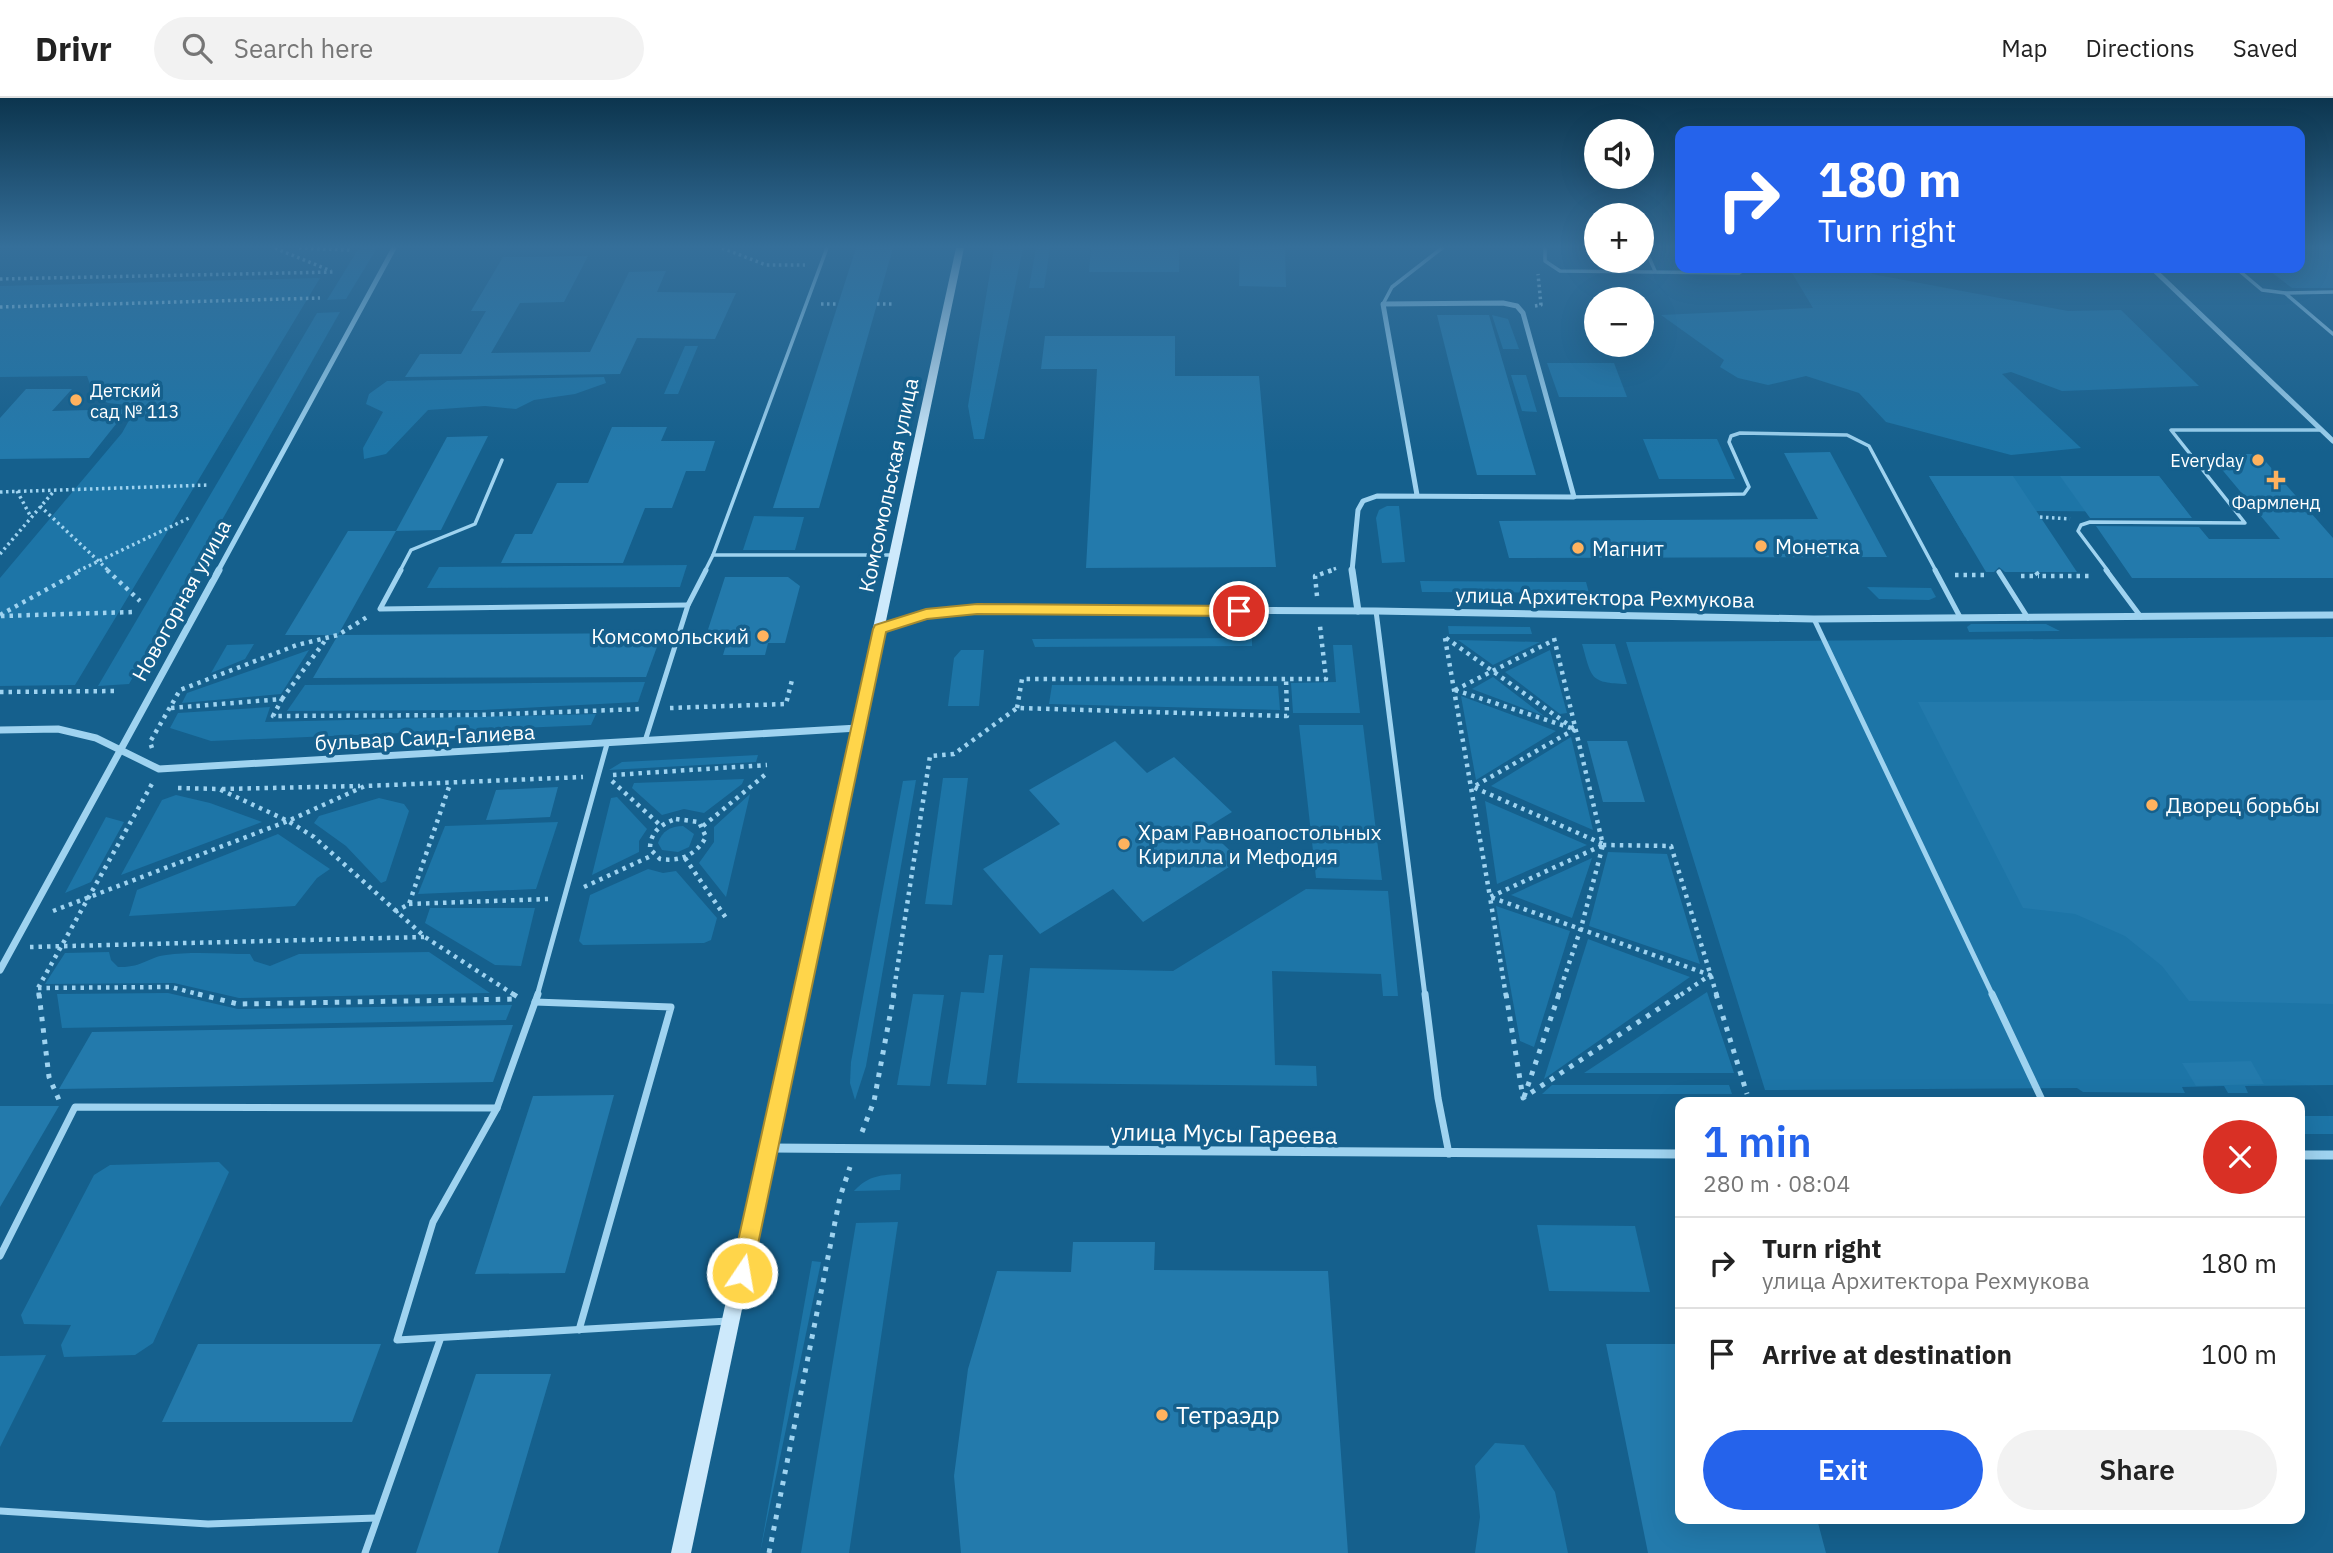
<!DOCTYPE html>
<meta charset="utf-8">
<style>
body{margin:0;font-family:"IBM Plex Sans",sans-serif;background:#f2f2f2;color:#222;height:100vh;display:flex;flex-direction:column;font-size:26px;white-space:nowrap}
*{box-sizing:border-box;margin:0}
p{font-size:23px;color:#767676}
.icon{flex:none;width:38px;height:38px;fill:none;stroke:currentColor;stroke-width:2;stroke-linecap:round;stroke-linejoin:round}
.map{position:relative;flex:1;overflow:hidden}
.drawer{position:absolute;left:1675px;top:999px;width:630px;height:427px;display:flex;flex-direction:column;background:#fff;border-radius:14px;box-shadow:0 7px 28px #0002}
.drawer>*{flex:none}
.guide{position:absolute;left:1675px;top:28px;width:630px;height:147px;border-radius:14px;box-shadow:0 7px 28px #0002;background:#2563eb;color:#fff;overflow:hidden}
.fabs{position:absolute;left:1584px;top:21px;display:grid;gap:14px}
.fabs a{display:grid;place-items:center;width:70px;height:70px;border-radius:50%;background:#fff;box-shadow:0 7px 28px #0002;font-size:35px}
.pin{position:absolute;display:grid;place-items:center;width:60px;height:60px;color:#fff;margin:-30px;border:4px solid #fff;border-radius:50%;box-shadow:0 2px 7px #0007}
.me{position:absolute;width:77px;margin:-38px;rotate:12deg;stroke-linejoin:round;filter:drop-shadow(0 0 5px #0008)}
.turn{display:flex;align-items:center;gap:24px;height:147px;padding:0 28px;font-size:32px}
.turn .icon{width:91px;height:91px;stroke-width:2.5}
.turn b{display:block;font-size:49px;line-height:60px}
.round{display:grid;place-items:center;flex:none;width:74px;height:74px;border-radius:37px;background:#f2f2f2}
.overview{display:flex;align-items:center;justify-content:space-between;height:119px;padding:0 28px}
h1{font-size:42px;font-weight:600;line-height:52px;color:#2563eb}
.cta{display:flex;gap:14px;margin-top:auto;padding:14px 28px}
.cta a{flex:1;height:80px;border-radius:42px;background:#2563eb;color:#fff;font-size:28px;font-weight:600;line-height:80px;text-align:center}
.cta a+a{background:#f2f2f2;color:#222}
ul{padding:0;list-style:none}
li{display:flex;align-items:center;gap:21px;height:91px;padding:0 28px;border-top:2px solid #e0e0e0}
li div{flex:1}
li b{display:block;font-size:26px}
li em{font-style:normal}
header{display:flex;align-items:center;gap:42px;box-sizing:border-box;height:98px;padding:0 35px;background:#fff;border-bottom:2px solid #e0e0e0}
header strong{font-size:33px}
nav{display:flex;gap:38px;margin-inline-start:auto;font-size:24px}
.search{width:490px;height:63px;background:#f2f2f2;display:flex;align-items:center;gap:18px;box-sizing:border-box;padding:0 24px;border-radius:38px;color:#767676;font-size:26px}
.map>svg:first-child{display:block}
.green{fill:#1d75a7}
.building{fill:#237aac}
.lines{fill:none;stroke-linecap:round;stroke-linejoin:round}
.path-far2{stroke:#9fd3f0;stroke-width:3.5;stroke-dasharray:2.5 3.5;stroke-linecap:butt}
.path-far1{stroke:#9fd3f0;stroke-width:4.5;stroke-dasharray:3.5 5;stroke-linecap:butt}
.path{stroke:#9fd3f0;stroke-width:5;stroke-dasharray:4.5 7;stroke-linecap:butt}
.lane-far2{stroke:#9fd3f0;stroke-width:3.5}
.lane-far1{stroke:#9fd3f0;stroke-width:5}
.lane{stroke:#9fd3f0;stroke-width:7}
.street-far2{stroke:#9fd3f0;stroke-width:5}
.street-far1{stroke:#9fd3f0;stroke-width:7}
.street{stroke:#9fd3f0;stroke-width:9}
.secondary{fill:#cde9fb;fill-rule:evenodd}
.route{fill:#ffd54a;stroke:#a68a30;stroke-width:2}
.poi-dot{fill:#ffb25e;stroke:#15608d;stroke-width:2.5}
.labels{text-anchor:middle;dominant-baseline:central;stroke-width:7;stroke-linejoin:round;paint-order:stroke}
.far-poi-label{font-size:18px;fill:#fff;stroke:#15608d;text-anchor:start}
.street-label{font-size:21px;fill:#fff;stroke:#15608d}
.poi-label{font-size:21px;fill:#fff;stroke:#15608d;text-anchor:start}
.near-street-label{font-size:24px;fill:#fff;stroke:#15608d}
.near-poi-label{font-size:24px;fill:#fff;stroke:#15608d;text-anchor:start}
</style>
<header>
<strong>Drivr</strong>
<div class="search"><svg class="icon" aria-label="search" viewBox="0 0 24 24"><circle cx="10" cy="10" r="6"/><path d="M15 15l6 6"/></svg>Search here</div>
<nav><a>Map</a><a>Directions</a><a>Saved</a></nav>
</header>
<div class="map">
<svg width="2333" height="1455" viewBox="0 0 2333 1455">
<rect width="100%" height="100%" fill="#15608d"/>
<g class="green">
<polygon points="359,150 377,150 346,201 327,202"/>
<polygon points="994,150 1023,150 984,341 974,341 968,308"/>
<polygon points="1036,150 1050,150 1044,190 1029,190"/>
<polygon points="1789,170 1867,170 1872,176 2068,213 2121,212 2199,288 2062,293 2011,274 2002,276 2081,350 2011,357 1886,324 1859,295 1806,278 1768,287 1738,280 1720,269 1724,262 1661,217 1813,210"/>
<polygon points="320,180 75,587 0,588 0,480 122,335 137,308 108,305 94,298 87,278 0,279 0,188"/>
<polygon points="340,214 129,586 98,588 317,215"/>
<polygon points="1492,217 1508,221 1519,251 1503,251"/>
<polygon points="685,248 698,248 678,296 664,296"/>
<polygon points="1547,265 1614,265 1627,299 1559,299"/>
<polygon points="1511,277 1526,277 1537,314 1522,313"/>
<polygon points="604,279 606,285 575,296 534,302 516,311 485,308 428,312 386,356 364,361 363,350 383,314 366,306 369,296 387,283"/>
<polygon points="1643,341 1717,341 1735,381 1659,381"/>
<polygon points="1929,378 2159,378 2187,414 2037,413 1965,439"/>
<polygon points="1387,408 1399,408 1405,464 1382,465 1376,420 1379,412"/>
<polygon points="754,418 804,419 795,452 743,452"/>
<polygon points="687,467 680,489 427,490 439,469"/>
<polygon points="1420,483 1586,484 1589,495 1422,494"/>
<polygon points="1867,489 1931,490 1936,499 1929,502 1879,501"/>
<polygon points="1971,526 2046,526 2060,533 1969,534 1967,529"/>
<polygon points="1448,528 1530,529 1532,536 1449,536"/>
<polygon points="2333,539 2333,987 2245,988 2248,995 2228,995 2224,988 2182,989 2185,995 2083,994 2077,990 1765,992 1626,544"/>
<polygon points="1252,540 1252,548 1035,549 1032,541"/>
<polygon points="1458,542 1540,544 1493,567"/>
<polygon points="254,546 245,561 211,575 227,547"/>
<path d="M1582,546H1615L1627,586C1589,585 1592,580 1582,546Z"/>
<polygon points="1333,547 1352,547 1360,615 1293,615 1291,585 1336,584"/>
<polygon points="309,552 281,596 182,605 187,595"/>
<polygon points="961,552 984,552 979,608 948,608 954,560"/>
<polygon points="1550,552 1567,615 1560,616 1505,574"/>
<polygon points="1493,579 1544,618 1472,591"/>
<polygon points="645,584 638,604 482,612 287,613 305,587"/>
<polygon points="1052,587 1278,588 1280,612 1049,606"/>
<polygon points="1461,598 1556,633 1476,682"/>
<polygon points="270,609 265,624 596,616 591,627 211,643 170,630 178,615"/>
<polygon points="1299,627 1363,627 1382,782 1316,780"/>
<polygon points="1571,639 1593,732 1491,688"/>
<polygon points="758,657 756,664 609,672 622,664"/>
<polygon points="943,680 968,680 952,807 925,806"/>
<polygon points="744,681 742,686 704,715 684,711 662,717 632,690 634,685"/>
<polygon points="916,682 866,968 855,1002 850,985 851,964 903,683"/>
<polygon points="750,696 726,799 699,765 714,744 714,729"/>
<polygon points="176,697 210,705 262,724 121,777 162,702"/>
<polygon points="617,699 647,731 639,743 639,754 592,777 611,700"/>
<polygon points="379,700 404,706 409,713 386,783 381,785 346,748 314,725 319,718"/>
<polygon points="1485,703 1587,747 1497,786"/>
<polygon points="106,719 124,724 91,784 65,795"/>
<polygon points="558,724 536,791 418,796 445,728"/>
<path d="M683,728L694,736L689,749L678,754L662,752L658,745C662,733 671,728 683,728Z"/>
<polygon points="278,736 330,771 317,780 295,808 129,818 137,792"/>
<polygon points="1608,754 1667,756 1700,866 1589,828"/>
<polygon points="1592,760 1572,820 1511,797"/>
<polygon points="648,771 663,775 676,773 717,820 711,842 704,845 583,847 579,843 590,797"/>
<polygon points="1306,791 1388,793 1398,898 1383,898 1381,876 1272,873 1275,967 1316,968 1317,988 1017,985 1030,870 1173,873"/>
<polygon points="1496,808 1570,833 1534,949 1520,943"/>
<polygon points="430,810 535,810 521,868 495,867 425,825"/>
<polygon points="1588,841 1690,879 1544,981"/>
<path d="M109,854L111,862L118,869C142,870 148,859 166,857C193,853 223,856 250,856L254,863L270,868L299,856L429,854L490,895L239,900L174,885L45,886L65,855Z"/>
<polygon points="989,857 1003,857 986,987 947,986 961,894 984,895"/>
<polygon points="1707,894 1734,975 1584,975"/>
<polygon points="168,895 238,911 512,907 506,922 62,930 57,896"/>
<polygon points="913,896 944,897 930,988 897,987"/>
<polygon points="1552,987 1729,987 1732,996 1542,996"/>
<rect x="2300" y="1018" width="33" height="18"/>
<polygon points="219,1064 229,1074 153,1245 135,1257 64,1259 61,1247 71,1227 24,1226 21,1217 94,1077 110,1067"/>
<path d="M901,1076L900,1092L854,1093C869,1077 881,1077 901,1076Z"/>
<polygon points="898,1124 849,1455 801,1455 856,1125"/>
<polygon points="1537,1127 1635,1128 1650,1194 1549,1193"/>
<polygon points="812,1163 821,1164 760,1455"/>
<polygon points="46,1257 0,1349 0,1258"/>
<polygon points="1495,1345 1524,1347 1555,1394 1568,1455 1475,1455 1480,1419 1475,1368"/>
</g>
<g class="building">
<polygon points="856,150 893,150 819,410 773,410"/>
<polygon points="1091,150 1179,150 1179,174 1089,174"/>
<polygon points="1240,150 1285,150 1286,189 1239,188"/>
<polygon points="2300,150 2333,150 2333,190 2292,190 2266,170 2300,170"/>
<polygon points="588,158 564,204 520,205 491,255 590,254 629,174 666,173 657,194 736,195 715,241 637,240 620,276 405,279 420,256 461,256 486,213 471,213 503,159"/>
<polygon points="1437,217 1489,217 1536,377 1477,377"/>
<polygon points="1045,238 1175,238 1175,278 1259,278 1276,469 1086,470 1097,271 1041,271"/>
<polygon points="26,291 72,291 52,313 128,311 89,360 0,361 0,320"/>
<polygon points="612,329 667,329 661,343 715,343 705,373 686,373 672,410 645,410 623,465 501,465 515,436 532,436 557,385 588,385"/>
<polygon points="488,338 441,432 396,433 447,339"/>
<polygon points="1830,354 1887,459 1509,460 1499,423 1818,421 1784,355"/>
<polygon points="2209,356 2259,356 2333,440 2333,480 2132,480 2096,428 2199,429 2209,441 2280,441"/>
<polygon points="1929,378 2013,378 2077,474 2005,474 1999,469 1994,474 1986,474"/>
<polygon points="2060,378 2159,378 2192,420 2090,420"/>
<polygon points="348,433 396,433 338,537 285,537"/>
<polygon points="725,479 788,479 800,488 785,545 768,545 765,557 723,557 726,547 703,547"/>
<polygon points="662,535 646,579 313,580 338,537"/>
<polygon points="2333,602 2333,906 2189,903 2162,868 2125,838 2075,816 2023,810 1918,604"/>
<polygon points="1115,643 1147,675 1174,659 1232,714 1206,730 1240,762 1143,824 1113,791 1040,836 983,771 1060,726 1029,692"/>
<polygon points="1587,643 1627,643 1645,704 1603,704"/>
<polygon points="558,689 550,719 486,722 496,692"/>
<polygon points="513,927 493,984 59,991 92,934"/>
<polygon points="2251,963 2264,986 2196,988 2182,965"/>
<polygon points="614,997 565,1175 475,1176 533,998"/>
<polygon points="0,1008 59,1008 0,1109"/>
<polygon points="1073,1144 1155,1144 1154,1172 1328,1173 1348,1455 961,1455 954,1378 968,1271 997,1173 1071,1174"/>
<polygon points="198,1246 381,1246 352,1324 162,1324"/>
<polygon points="1606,1246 1680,1246 1680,1421 1817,1421 1826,1455 1648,1455"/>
<polygon points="476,1276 551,1276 498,1455 416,1455"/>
</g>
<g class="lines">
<g class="path-far2">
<polyline points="275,150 331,173"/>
<polyline points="299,150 350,152"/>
<polyline points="722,150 766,167 805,167"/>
<polyline points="0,181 335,174"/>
<polyline points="821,206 838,206"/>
<polyline points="877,206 895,206"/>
<polyline points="1535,208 1541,207 1538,176"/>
<polyline points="0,209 320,200"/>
<polyline points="17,393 31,419"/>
<polyline points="0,394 209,387"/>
<polyline points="40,408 109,473"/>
<polyline points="2040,419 2070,421"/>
<polyline points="0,456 54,393"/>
<polyline points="78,473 189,420"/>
<polyline points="1328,473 1337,470"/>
</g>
<g class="path-far1">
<polyline points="107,472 140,503"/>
<polyline points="2036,474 2039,478 2093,478"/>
<polyline points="1955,477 1984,477"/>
<polyline points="2021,478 2039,478"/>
<polyline points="1317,498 1315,478 1333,472"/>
<polyline points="0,517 82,472"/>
<polyline points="1,518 133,514"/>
<polyline points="1445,540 1490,799 1603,747"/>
<polyline points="1446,540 1573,630"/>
<polyline points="1554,540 1603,747 1671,748 1717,898"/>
<polyline points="1455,592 1571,630"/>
<polyline points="1455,592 1554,542"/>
<polyline points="0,594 119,593"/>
<polyline points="282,601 327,540"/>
<polyline points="171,610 282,601 273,618 477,617 641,611"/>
<polyline points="670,610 786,606 792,582"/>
<polyline points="1017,610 1022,581 1326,581 1320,528"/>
<polyline points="1575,631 1473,689 1603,746"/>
<polyline points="152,650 150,644 180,592 297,547 338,537 367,519"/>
<polyline points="613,677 767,667"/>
<polyline points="612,683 660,727"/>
<polyline points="178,690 219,691 288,723 314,739 425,839 516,898"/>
<polyline points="222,691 360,688"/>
<path d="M676,721L699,724L706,739C696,757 680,764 660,761L650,751C650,734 661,726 676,721Z"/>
<polyline points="703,728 766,676"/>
<polyline points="685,760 726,820"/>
<polyline points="584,789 653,757"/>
<polyline points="409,806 548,801"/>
<polyline points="53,813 288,723 365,688 583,679"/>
<polyline points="395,814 409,806 450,686"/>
<polyline points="30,849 424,839"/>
<polyline points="38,890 171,889 205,898"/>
<polyline points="39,898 38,890 153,684"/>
<polyline points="893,898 930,658 954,656 1017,610 1287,618 1286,580"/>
<polyline points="1506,898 1490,799 1710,877 1679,898"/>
<polyline points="1558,898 1581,830 1603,747"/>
</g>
<g class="path">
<polyline points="39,896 49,979 59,1002"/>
<polyline points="198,896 238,906 518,901"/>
<polyline points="513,896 521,901"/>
<polyline points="1506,896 1523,1000 1681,896"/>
<polyline points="1716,896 1747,996"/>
<polyline points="1524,999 1559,896"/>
<polyline points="862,1034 874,1003 894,896"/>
<polyline points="769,1455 840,1099 850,1069"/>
</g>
<g class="lane-far2">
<polyline points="1545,150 1545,163 1560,173 1739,175 1747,170"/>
<polyline points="1645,150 1655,173"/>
<polyline points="2236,170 2262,192 2285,195"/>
<polyline points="2333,194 2285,195 2333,236"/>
<polyline points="1383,206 1392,189 1442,150"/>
<polyline points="1574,399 1744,396 1749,389 1729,344 1731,338 1740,335 1847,337 1869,348 1936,473"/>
<polyline points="713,457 827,150"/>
<polyline points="400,473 411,452 475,426 502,362"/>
<polyline points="705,473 713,457 894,457"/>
<polyline points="2108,473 2078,433 2081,427 2090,424 2245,425 2171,332 2321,332"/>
</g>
<g class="lane-far1">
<polyline points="401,472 380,511 688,507"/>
<polyline points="1935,472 1960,519"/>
<polyline points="2106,472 2141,519"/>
<polyline points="1999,474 2028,520"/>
<polyline points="1376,513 1425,898"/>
<polyline points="1814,521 1993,898"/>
<polyline points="645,643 688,507 706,472"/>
<polyline points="537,898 607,646"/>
</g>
<g class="lane">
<polyline points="538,896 497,1010 433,1124 397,1242 728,1223"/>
<polyline points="1425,896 1438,1000 1449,1056"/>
<polyline points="1992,896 2043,1004"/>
<polyline points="535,904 671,909 579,1232"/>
<polyline points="0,1158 75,1009 497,1010"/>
<polyline points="0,1413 208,1426 376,1420"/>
<polyline points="365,1455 440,1242"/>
</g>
<g class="street-far2">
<polyline points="2152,170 2333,343"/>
<polyline points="218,473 394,150"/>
<polyline points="1352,473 1358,412 1363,403 1377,398 1574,399 1523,215 1517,208 1503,205 1383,206 1417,397"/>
</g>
<g class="street-far1">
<polyline points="1352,472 1358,513"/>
<polyline points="880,531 926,516 977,511 1376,513 1814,521 2333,517"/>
<polyline points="0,632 58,631 96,640 159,671 858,630"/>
<polyline points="0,872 219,472"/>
</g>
<g class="street">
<polyline points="769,1050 1680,1056"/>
<polyline points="2300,1057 2333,1057"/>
</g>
<polygon class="secondary" points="956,150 964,150 691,1455 671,1455"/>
</g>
<linearGradient id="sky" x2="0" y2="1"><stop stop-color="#0c354e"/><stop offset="0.42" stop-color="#356f9a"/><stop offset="1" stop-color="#356f9a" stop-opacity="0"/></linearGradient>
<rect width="2333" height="354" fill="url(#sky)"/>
<polygon class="route" points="977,506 1239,508 1246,513 1239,518 977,516 927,521 886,534 752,1175 749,1182 742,1185 734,1182 731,1175 873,531 875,527 926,511"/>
<g class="poi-dot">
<circle cx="76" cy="302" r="7"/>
<circle cx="2258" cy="362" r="7"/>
<path d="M2272.5 371.5h7v7h7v7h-7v7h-7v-7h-7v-7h7z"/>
<circle cx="1761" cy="448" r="7"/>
<circle cx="1578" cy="450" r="7"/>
<circle cx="763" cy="538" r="7"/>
<circle cx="2152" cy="707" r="7"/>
<circle cx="1124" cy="746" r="7"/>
<circle cx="1162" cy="1317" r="7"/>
</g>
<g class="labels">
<g class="far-poi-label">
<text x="90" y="292">Детский<tspan x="90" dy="21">сад № 113</tspan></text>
<text x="2244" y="362" text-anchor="end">Everyday</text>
<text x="2276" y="404" text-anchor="middle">Фармленд</text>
</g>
<g class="street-label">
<text transform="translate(888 387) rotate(-78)">Комсомольская улица</text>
<text transform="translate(1605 499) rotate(1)">улица Архитектора Рехмукова</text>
<text transform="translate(181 502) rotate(-61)">Новогорная улица</text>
<text transform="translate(425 639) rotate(-3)">бульвар Саид-Галиева</text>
</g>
<g class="poi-label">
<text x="1775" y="448">Монетка</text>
<text x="1592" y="450">Магнит</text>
<text x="749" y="538" text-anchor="end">Комсомольский</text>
<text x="2166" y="707">Дворец борьбы</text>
<text x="1138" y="734">Храм Равноапостольных<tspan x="1138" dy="24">Кирилла и Мефодия</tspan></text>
</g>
<g class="near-street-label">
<text transform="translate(1224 1035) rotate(1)">улица Мусы Гареева</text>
</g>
<g class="near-poi-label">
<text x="1176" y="1317">Тетраэдр</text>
</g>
</g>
</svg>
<div class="fabs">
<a><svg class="icon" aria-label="sound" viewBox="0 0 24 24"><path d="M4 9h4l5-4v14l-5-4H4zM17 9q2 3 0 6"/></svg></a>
<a>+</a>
<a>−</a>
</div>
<div class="pin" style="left:1239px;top:513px;background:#d93025"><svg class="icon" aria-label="arrive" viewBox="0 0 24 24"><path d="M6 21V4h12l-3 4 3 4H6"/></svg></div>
<svg class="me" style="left:742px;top:1175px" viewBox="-20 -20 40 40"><circle r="17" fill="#ffd54a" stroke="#fff" stroke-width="3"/><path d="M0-11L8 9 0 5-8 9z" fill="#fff"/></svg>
<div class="guide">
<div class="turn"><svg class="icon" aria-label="right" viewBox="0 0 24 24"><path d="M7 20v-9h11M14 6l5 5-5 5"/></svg><div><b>180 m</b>Turn right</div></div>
</div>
<section class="drawer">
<div class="overview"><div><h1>1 min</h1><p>280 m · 08:04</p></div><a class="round" style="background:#d93025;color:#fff"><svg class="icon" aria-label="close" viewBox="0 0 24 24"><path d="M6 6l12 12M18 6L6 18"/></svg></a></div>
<ul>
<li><svg class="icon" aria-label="right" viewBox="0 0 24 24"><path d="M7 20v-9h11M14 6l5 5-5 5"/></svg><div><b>Turn right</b><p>улица Архитектора Рехмукова</p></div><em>180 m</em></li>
<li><svg class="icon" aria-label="arrive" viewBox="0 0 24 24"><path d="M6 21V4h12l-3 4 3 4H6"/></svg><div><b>Arrive at destination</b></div><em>100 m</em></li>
</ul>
<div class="cta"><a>Exit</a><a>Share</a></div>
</section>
</div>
